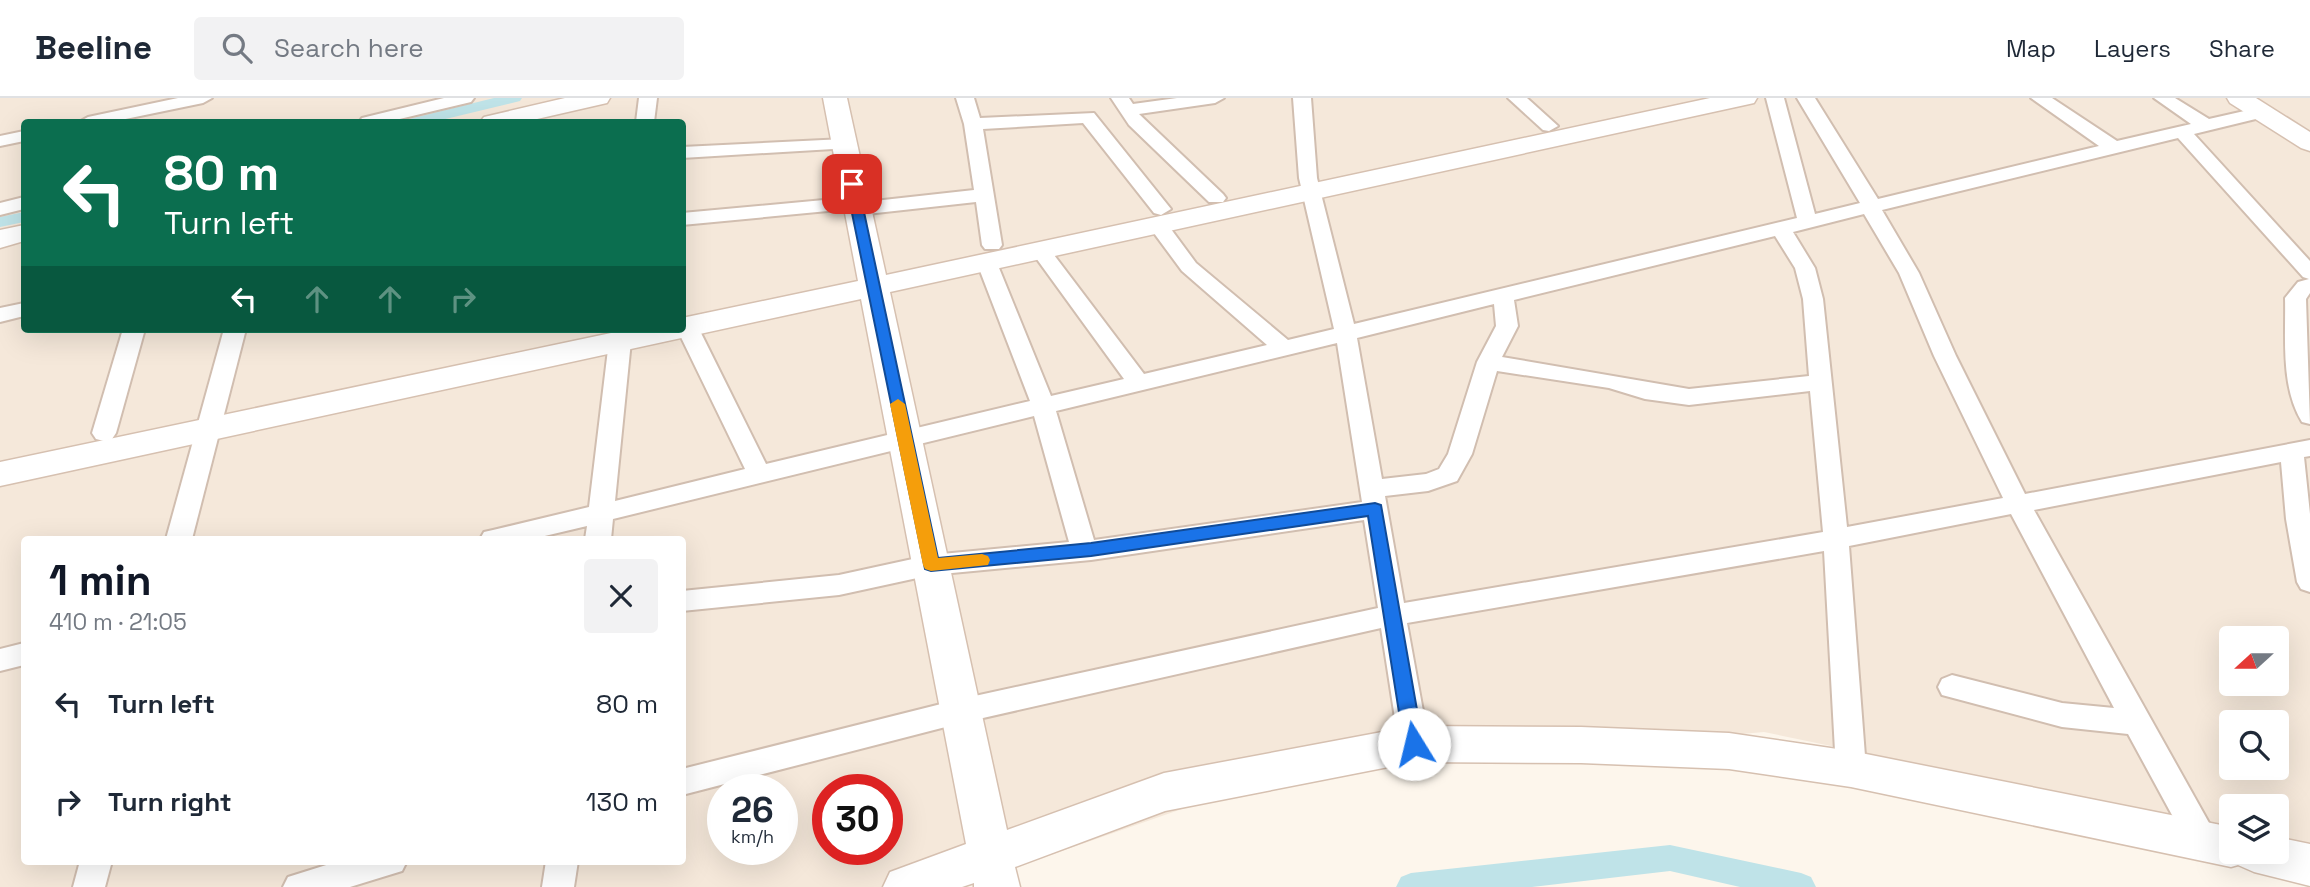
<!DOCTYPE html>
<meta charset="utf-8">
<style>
body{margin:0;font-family:"Space Grotesk",sans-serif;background:#f2f2f3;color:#1f2937;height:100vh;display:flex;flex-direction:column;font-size:26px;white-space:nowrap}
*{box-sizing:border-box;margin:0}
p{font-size:23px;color:#747a83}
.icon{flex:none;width:38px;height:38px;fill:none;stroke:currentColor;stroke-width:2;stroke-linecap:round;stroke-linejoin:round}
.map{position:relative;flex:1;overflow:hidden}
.details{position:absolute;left:21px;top:438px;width:665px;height:329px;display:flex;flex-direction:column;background:#fff;border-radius:7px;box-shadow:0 7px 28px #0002}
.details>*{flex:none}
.hud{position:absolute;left:21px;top:21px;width:665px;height:214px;border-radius:7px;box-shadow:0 7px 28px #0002;background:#0b6e4f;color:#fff;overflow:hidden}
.needle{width:46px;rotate:249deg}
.fabs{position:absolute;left:2219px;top:528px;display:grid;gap:14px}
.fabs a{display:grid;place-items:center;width:70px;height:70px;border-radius:7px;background:#fff;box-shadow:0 7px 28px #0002;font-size:35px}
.speed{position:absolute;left:707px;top:676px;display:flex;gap:14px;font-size:35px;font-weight:700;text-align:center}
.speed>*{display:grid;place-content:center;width:91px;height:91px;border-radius:50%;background:#fff;box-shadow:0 7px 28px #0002;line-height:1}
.speed small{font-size:18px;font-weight:400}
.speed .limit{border:10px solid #d22;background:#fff;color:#111}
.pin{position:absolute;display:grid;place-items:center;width:60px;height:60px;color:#fff;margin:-30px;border-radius:14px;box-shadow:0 4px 10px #0006}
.me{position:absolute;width:77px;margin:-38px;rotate:351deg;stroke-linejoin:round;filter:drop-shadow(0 0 5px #0008)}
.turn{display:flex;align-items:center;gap:24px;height:147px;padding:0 28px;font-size:32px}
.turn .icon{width:91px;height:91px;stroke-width:2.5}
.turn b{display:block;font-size:49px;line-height:60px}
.lanes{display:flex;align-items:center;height:66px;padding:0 28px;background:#0003;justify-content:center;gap:35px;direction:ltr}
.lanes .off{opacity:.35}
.round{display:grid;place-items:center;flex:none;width:74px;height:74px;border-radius:7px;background:#f2f2f3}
.head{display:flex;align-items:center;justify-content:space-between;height:119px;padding:0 28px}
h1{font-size:42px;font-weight:700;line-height:52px;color:#111827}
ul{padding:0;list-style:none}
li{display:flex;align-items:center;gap:21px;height:98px;padding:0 28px}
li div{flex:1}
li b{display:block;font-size:26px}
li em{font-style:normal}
header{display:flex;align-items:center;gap:42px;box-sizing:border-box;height:98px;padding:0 35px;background:#fff;border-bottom:2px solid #e0e1e3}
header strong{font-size:33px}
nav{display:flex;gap:38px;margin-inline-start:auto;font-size:24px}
.search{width:490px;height:63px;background:#f2f2f3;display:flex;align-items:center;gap:18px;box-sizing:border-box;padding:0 24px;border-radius:7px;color:#747a83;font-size:26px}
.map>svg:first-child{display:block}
.residential{fill:#f5e8da;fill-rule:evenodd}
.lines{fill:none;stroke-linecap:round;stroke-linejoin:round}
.canal{fill:#bfe3e8;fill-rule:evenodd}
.street-casing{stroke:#d1beb0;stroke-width:4}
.secondary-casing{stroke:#d6c0b0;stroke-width:3}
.street{fill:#fff;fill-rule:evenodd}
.secondary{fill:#fff;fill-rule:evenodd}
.route{fill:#1a73e8;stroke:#114b97;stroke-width:2}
.slow{fill:#f59e0b}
</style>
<header>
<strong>Beeline</strong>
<div class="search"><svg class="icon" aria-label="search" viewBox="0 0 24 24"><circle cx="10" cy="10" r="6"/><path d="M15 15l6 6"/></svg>Search here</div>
<nav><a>Map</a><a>Layers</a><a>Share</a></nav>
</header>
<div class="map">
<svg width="2310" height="789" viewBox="0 0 2310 789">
<rect width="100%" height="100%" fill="#fdf6ec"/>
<path class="residential" d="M0,0H2310V748L2277,741V709H2231V731L1764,634L1279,677L959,789H0ZM24,24H682V231H24ZM24,441H682V763H24ZM2231,541H2277V586H2231ZM2231,625H2277V670H2231ZM723,691H782V751H723ZM828,691H887V751H828Z"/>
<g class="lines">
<g class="canal">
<polygon points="494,0 522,0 520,3 433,24 407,24 409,21"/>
<polygon points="24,114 24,124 0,129 0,119"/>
<polygon points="1670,747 1801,775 1811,779 1816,789 1740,789 1670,773 1532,789 1396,789 1401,779 1411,775"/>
</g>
<defs>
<g id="street">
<polygon points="178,0 212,0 203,5 111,24 79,24 88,19"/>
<polygon points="444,0 474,0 471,4 387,24 359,24 362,20"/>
<polygon points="639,0 657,0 654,24 636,24"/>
<polygon points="956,0 974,0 980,20 1094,15 1171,111 1161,117 1154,115 1083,25 983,31 1002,147 999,151 985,151 982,147 976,104 858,117 849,111 682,127 682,115 856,99 865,104 974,92 964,26"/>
<polygon points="1111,0 1129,0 1133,6 1177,0 1224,0 1215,5 1139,16 1223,96 1226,100 1223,104 1209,104 1129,27"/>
<path d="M1293,0H1311L1317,80L1354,226L1797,120L1766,0H1784L1815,116L1860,105L1797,0H1815L1878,101L2099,48L2031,0H2052L2117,43L2191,26L2154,0H2175L2209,21L2262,9L2268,10L2271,14L2268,18L2194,36L2310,163V195L2306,201L2310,326L2302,324C2280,288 2286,239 2285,200L2298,184L2309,181L2303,179L2178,40L1882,112L1919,175L1956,258L2025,396L2310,342V358L2304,359L2310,416V494L2301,491L2297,484L2286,421L2281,364L2034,412L2213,732L2217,742L2213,752L2202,756L2191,752L2128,636L2062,629L1942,597L1938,589L1942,581L1952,577L2062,605L2114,610L2011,416L1849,448L1866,671L1861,680L1851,684L1841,680L1836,671L1824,453L1407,525L1429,646L1424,655L1414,658L1404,655L1399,646L1381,530L961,625L682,697V671L961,601L1378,510L1364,422L1091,462L931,477L839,497L682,513V493L839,477L931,457L1069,444L1034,318L613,421L611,441H585L587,428L532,441H480L484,434L493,432L589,409L609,243L612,238H628L631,243L615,403L745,371L677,231H682V223L695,224L698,229L766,366L1030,303L977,165L980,161H994L997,165L1051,298L1124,281L1031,153L1034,149H1048L1144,276L1267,247L1182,173L1148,127L1158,121L1165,123L1196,165L1288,242L1334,231L1299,80ZM1864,116L1899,175L1934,258L2003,400L1847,429L1823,201L1815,170L1793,134ZM1775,138L1795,170L1803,201L1809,278L1689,291L1502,259L1518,228L1514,202ZM1494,206L1496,228L1477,264L1448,356L1439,371L1426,376L1382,381L1357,240ZM1337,245L1362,404L1094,442L1056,313ZM1497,273L1609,290L1645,301L1689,307L1810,293L1823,434L1404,505L1385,398L1428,393L1457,383L1472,356Z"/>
<polygon points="1508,0 1527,0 1558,28 1549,33 1543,32"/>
<polygon points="24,33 24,43 0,48 0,38"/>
<polygon points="844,41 850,42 853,46 850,50 682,60 682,49"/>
<polygon points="24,99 24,111 0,117 0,105"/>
<polygon points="24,205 24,218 0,224 0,210"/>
<polygon points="123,231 145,231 116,335 112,341 104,343 96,341 92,335"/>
<polygon points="224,231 246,231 192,441 166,441"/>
<polygon points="24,545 24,567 0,573 0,551"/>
<polygon points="80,763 112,763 105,789 73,789"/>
<polygon points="339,763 407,763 402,773 350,789 283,789 288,779"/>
<polygon points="546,763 578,763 574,789 542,789"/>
</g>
<g id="secondary">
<polygon points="565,0 610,0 607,5 524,24 480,24 484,19"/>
<polygon points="823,0 847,0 886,177 1710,0 1757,0 1754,5 1745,7 890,194 1007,732 1164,675 1414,628 1581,629 1729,635 1851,653 2231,729 2231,754 2277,754 2277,739 2310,746 2310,788 2254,774 2238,767 2231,769 1851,689 1729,671 1581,665 1414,664 1165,713 1015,769 1020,789 974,789 974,785 962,789 883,789 890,774 966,746 861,201 0,388 0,364 630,231 682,231 682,220 858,183"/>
<polygon points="2227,0 2256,0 2310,34 2310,53 2301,50 2230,5"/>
<polygon points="24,127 24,143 0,150 0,132"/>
</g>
</defs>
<use href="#street" class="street-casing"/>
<use href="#secondary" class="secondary-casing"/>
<use href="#street" class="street"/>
<use href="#secondary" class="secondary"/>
</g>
<polygon class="route" points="852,82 858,86 938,460 1091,445 1375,405 1381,407 1423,646 1421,652 1414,654 1407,652 1404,646 1368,418 1091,458 931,473 925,471 846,86"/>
<polygon class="slow" points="898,301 905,306 938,460 982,456 988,458 990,462 988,467 931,473 925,471 923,467 890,306"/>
</svg>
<div class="fabs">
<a><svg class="needle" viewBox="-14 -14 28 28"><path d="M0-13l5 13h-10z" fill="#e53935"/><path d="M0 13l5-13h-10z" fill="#747a83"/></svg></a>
<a><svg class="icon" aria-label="search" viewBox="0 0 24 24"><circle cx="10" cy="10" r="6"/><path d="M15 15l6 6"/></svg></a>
<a><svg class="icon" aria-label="layers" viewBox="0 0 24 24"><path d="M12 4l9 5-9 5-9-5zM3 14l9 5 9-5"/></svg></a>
</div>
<div class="speed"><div>26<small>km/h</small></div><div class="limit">30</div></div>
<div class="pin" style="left:852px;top:86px;background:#d93025"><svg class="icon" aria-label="arrive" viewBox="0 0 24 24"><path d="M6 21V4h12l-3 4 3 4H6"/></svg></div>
<svg class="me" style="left:1414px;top:646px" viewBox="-20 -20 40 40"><circle r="19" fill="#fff"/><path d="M0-13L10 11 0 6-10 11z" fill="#1a73e8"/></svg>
<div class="hud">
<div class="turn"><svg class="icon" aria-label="left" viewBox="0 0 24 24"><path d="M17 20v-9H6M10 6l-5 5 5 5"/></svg><div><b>80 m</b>Turn left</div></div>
<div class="lanes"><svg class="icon" aria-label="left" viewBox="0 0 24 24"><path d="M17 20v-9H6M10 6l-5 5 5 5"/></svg><svg class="icon off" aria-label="ahead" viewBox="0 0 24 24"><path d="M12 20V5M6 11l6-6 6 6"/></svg><svg class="icon off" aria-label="ahead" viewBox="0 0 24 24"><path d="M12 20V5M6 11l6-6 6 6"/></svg><svg class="icon off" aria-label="right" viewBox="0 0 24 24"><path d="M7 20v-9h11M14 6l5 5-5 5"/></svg></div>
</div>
<section class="details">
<div class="head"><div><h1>1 min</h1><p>410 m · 21:05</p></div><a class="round"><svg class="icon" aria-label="close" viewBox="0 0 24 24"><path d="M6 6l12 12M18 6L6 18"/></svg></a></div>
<ul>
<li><svg class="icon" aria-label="left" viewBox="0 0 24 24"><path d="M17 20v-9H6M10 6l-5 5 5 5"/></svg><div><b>Turn left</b></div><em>80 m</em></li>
<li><svg class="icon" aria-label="right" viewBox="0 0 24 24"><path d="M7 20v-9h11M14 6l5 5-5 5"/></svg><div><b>Turn right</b></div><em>130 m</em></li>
</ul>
</section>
</div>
